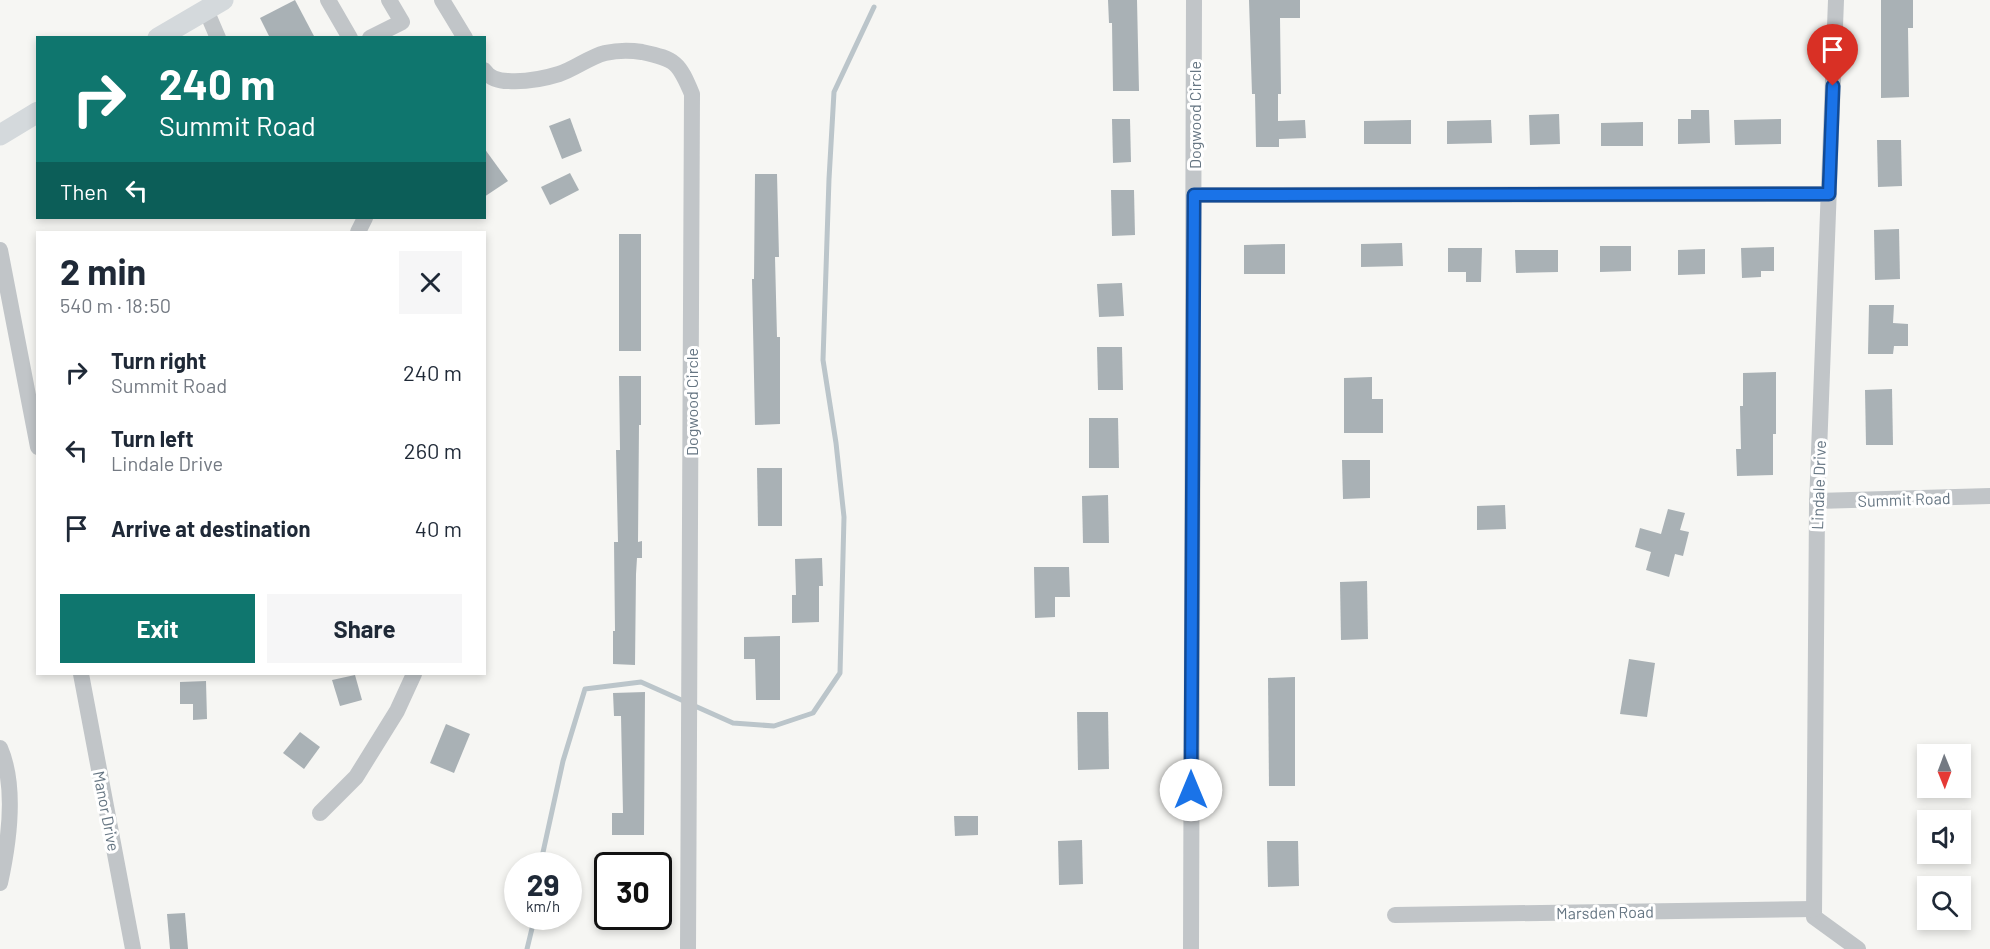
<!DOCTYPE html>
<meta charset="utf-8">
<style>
body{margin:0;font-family:Barlow,sans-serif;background:#f6f6f7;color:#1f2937;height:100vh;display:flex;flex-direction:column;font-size:22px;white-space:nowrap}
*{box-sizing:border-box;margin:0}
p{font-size:20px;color:#747a83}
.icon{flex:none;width:33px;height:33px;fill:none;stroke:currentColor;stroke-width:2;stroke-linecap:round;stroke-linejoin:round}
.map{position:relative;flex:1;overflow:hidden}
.side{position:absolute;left:36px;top:231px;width:450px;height:444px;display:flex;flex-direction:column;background:#fff;border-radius:0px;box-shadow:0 3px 9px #0003}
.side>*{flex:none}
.banner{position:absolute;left:36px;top:36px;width:450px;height:183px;border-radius:0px;box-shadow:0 3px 9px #0003;background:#0f766e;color:#fff;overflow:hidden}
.needle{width:39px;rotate:179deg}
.buttons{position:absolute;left:1917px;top:744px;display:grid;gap:12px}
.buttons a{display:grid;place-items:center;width:54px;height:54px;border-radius:0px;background:#fff;box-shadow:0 3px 9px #0003;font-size:30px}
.speed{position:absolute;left:504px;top:852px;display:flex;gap:12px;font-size:30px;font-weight:700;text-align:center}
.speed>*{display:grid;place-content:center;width:78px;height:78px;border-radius:50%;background:#fff;box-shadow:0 3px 9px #0003;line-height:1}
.speed small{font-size:15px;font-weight:400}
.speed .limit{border:3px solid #111;border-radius:9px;background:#fff;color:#111}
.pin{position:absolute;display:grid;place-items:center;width:51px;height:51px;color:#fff;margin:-62px -26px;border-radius:50% 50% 50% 0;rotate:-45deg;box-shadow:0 0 6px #0007}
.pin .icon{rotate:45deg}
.me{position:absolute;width:66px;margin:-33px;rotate:0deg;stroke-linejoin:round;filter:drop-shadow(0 0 4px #0008)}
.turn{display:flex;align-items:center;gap:21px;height:126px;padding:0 24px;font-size:27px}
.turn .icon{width:78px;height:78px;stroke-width:2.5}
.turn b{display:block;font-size:42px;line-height:51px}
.then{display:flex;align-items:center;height:57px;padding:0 24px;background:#0003;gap:12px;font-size:22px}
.round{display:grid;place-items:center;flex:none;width:63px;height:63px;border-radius:0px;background:#f6f6f7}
.summary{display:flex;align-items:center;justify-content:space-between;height:102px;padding:0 24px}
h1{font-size:36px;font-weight:700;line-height:45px}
.cta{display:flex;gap:12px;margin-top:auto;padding:12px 24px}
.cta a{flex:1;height:69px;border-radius:0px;background:#0f766e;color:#fff;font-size:24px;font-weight:700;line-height:69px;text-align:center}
.cta a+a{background:#f6f6f7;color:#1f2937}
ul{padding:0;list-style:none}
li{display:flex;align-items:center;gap:18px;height:78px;padding:0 24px}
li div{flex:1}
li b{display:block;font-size:22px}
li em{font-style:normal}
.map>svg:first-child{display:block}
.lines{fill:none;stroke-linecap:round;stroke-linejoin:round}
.stream{stroke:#bbc5ca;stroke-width:5}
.building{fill:#a9b1b5}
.minor{stroke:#c1c5c8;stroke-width:16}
.major{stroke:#d4d9dc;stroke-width:21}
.route-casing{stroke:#114b97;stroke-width:15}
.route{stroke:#1a73e8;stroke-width:10}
.labels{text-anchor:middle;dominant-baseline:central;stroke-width:6;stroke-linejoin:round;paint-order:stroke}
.street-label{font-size:16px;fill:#667683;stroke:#fff}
</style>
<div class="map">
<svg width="1990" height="949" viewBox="0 0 1990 949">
<rect width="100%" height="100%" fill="#f6f6f3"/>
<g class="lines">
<g class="stream">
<polyline points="540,866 563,761 585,689 641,682 733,723 774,726 813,713 840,673 844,517 836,443 823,360 829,179 834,92 874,7"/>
<polyline points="527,949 535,916"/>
</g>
</g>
<g class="building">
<polygon points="295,0 315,38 270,38 260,18"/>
<polygon points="1108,0 1137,0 1139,91 1113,91 1112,23 1109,23"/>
<polygon points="1249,0 1300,0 1300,18 1280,18 1281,94 1278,94 1278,121 1305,120 1306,138 1279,139 1279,147 1256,147 1255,94 1252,94"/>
<polygon points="1881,0 1913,0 1913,28 1908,28 1909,97 1881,98"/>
<polygon points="1691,110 1709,110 1710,143 1678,144 1678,119 1691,119"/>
<polygon points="1559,114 1560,144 1530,145 1529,115"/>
<polygon points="570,118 582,151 562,159 549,126"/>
<polygon points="1112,119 1130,119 1131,162 1113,163"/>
<polygon points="1781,119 1781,144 1735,145 1734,120"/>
<polygon points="1411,120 1411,144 1364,144 1364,121"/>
<polygon points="1491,120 1492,143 1447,144 1447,121"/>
<polygon points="1643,122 1643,146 1601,146 1601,123"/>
<polygon points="1877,140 1901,140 1902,186 1878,187"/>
<polygon points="484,148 508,181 484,197"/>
<polygon points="570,173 579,190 550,205 541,187"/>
<polygon points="755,174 777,174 779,257 775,257 777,337 780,337 780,424 755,425 752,279 754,279"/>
<polygon points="1111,190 1134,190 1135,235 1112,236"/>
<polygon points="1899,229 1900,279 1875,280 1874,230"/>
<rect x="619" y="234" width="22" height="117"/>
<polygon points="1402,243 1403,266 1361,267 1361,244"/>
<polygon points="1285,244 1285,274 1244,274 1244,245"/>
<polygon points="1600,246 1631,246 1631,271 1600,272"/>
<polygon points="1774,247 1774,271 1761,271 1761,277 1742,278 1741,248"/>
<polygon points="1448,248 1482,248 1481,282 1466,282 1466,272 1448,272"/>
<polygon points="1705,249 1705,274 1678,275 1678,250"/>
<polygon points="1515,250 1558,250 1558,272 1516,273"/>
<polygon points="1122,283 1124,316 1099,317 1097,284"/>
<polygon points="1869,305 1894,305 1893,323 1908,324 1908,346 1894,346 1893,354 1868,354"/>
<polygon points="1097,347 1122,347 1123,390 1098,390"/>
<polygon points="1776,372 1776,434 1773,434 1773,475 1737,476 1736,449 1741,449 1740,406 1743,406 1743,373"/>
<polygon points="619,376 641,376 641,425 639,425 638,542 642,541 642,558 637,558 636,574 635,665 613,664 613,631 615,631 614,542 618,542 616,450 620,450"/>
<polygon points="1372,377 1372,399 1383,399 1383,433 1344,433 1344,378"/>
<polygon points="1892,389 1893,445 1866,445 1865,390"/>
<polygon points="1089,418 1118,418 1119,468 1089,468"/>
<polygon points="1342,460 1370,460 1370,498 1343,499"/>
<polygon points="757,468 782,468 782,526 758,526"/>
<polygon points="1108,495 1109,543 1083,543 1082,496"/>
<polygon points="1505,505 1506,529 1477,530 1477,506"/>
<polygon points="1668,509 1685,513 1680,530 1689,532 1683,556 1675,554 1669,577 1646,570 1651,552 1635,547 1640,528 1661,534"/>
<polygon points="822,558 823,586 819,586 819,622 792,623 792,595 796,595 795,559"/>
<polygon points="1034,567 1069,567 1070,597 1055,597 1055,617 1035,618"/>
<polygon points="1367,581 1368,639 1341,640 1340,582"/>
<polygon points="780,636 780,700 756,700 755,659 744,659 744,637"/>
<polygon points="1629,659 1655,663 1647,717 1620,714"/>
<polygon points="355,675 362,700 340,706 332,680"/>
<polygon points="1295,677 1295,786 1269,786 1268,678"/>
<polygon points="206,681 207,719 193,720 193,704 180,704 180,682"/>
<polygon points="645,692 644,835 612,835 612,813 623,813 621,716 614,716 613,693"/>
<polygon points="1077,712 1108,712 1109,769 1078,770"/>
<polygon points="446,724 470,734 454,773 430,763"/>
<polygon points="300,732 320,747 304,769 283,753"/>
<polygon points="954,816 978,816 978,835 955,836"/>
<polygon points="1082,840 1083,884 1059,885 1058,841"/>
<polygon points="1267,841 1298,841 1299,886 1268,887"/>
<polygon points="185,913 188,949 170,949 167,914"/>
</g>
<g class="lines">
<g class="minor">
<polyline points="328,0 350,38"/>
<polyline points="442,0 465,38"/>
<polyline points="1836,0 1817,505 1814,917 1858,949"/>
<polyline points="206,10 218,38"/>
<polyline points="370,38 402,22 389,0"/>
<path d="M484,70C489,78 499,81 508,81C525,82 543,79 559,74C575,69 589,57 605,53C618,50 630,50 642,52C676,59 679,63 692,94L688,949"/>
<polyline points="1194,195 1829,194"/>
<polyline points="358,232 365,218"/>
<polyline points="0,250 38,447"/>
<polyline points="1817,501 1990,496"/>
<polyline points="81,674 133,949"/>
<path d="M0,748C17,787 9,842 0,883"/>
<polyline points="320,813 356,777 397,711 414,674"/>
<polyline points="1395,915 1814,909"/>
<polyline points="1191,949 1194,0"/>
</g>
<g class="major">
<polyline points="158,38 223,0"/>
<polyline points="0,135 38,112"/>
</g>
</g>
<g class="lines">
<defs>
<polyline id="route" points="1191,790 1194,195 1829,194 1833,86"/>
</defs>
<use href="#route" class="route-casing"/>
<use href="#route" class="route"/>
</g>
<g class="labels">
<g class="street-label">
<text transform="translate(1194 115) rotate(-90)">Dogwood Circle</text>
<text transform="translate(691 402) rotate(-90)">Dogwood Circle</text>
<text transform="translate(1818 485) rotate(-88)">Lindale Drive</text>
<text transform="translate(1904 499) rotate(-2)">Summit Road</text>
<text transform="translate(107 811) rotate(79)">Manor Drive</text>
<text transform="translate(1605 912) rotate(-1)">Marsden Road</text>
</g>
</g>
</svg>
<div class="buttons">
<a><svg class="needle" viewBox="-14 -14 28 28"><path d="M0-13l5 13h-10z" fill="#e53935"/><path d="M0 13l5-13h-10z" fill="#747a83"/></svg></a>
<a><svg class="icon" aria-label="sound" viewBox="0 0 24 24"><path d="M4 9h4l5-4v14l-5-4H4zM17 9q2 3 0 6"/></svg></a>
<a><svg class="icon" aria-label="search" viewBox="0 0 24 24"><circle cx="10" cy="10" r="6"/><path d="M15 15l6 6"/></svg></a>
</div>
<div class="speed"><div>29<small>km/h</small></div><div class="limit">30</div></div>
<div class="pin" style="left:1833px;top:86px;background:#d93025"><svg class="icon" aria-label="arrive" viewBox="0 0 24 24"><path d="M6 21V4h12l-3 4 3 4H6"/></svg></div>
<svg class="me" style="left:1191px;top:790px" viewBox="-20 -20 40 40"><circle r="19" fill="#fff"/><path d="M0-13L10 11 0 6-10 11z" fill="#1a73e8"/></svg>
<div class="banner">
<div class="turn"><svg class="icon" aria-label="right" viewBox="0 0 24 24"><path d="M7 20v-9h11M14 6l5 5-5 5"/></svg><div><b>240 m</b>Summit Road</div></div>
<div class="then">Then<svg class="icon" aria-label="left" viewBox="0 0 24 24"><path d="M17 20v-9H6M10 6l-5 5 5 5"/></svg></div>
</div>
<section class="side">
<div class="summary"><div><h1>2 min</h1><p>540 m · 18:50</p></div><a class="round"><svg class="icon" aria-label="close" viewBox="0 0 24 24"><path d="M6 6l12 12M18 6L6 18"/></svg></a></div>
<ul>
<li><svg class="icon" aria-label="right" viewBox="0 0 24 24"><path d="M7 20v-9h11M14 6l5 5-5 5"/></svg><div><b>Turn right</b><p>Summit Road</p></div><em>240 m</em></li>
<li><svg class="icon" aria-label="left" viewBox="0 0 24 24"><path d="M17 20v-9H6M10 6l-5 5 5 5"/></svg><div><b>Turn left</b><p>Lindale Drive</p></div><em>260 m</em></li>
<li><svg class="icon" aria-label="arrive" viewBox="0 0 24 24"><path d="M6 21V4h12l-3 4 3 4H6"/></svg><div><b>Arrive at destination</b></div><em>40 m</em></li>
</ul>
<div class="cta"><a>Exit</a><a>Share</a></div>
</section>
</div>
